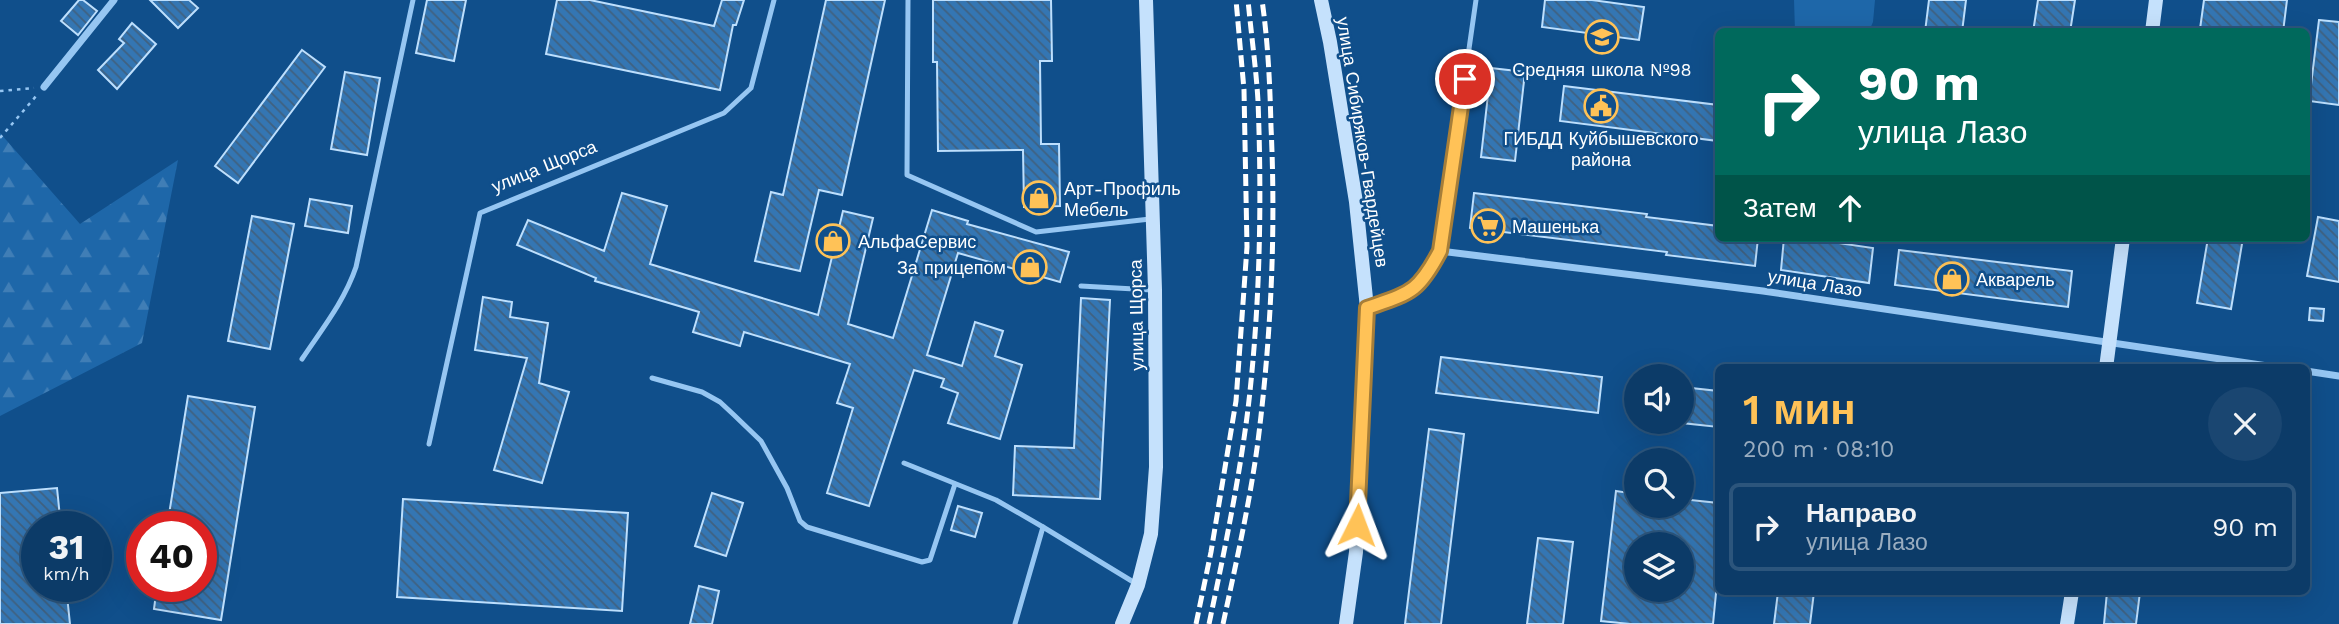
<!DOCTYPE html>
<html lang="ru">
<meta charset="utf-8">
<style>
body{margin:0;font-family:"Work Sans",sans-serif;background:#1a4671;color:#f1f3f6;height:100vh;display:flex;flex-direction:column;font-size:26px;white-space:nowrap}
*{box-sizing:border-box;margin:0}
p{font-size:23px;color:#9aadc0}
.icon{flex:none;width:38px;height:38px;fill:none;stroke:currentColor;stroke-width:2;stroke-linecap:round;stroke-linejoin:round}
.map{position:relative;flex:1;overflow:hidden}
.panel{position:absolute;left:1715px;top:364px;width:595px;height:231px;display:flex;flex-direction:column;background:#0c3b68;border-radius:10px;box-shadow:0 7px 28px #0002,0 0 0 2px #2c557c}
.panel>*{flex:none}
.guide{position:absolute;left:1715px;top:28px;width:595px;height:214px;border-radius:10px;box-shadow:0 7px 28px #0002,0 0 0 2px #2c557c;background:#00695c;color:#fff;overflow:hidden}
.controls{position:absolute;left:1624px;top:364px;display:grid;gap:14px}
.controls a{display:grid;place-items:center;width:70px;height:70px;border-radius:50%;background:#0c3b68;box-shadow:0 7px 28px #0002,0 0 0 2px #2c557c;font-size:35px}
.speed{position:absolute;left:21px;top:511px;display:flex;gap:14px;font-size:35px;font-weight:700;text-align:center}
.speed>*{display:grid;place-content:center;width:91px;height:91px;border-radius:50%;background:#0c3b68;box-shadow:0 7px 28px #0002,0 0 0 2px #2c557c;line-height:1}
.speed small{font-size:18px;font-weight:400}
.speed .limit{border:10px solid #d22;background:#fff;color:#111}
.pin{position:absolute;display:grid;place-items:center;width:60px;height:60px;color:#fff;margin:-30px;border:4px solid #fff;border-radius:50%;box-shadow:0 2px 7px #0007}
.me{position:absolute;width:77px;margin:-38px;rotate:3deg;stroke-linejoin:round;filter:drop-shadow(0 0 5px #0008)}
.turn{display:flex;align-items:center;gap:24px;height:147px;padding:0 28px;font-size:32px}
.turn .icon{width:91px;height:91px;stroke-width:2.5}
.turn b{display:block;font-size:49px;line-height:60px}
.then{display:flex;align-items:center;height:66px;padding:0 28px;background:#0003;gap:14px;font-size:26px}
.round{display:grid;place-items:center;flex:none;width:74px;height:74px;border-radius:37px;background:#1a4671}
.summary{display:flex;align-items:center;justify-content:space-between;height:119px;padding:0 28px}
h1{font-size:42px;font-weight:600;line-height:52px;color:#ffc257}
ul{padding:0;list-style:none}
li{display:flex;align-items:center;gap:21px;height:88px;margin:0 14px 10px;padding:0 14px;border:4px solid #2c557c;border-radius:10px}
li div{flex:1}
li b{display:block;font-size:26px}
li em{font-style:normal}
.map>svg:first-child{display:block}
.forest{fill:url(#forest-firs)}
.park{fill:#1e67a9}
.building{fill:url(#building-back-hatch);stroke:#bddffd;stroke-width:2;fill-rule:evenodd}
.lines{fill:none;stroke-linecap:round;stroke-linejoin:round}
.path{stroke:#96c6f2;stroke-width:2.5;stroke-dasharray:3.5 5;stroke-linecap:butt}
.lane{stroke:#96c6f2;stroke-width:5}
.street{stroke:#96c6f2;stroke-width:7}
.secondary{stroke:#c5e1fc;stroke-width:14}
.rail{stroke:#fff;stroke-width:5;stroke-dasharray:12 5;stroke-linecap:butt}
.route-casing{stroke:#a67e39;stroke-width:18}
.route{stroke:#ffc257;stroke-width:12}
.labels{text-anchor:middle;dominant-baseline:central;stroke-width:5;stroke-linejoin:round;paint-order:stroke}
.poi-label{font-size:18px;fill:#fff;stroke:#104f8b;text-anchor:start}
.street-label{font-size:18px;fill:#fff;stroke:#104f8b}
</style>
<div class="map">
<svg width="2339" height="624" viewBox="0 0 2339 624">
<defs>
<pattern id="forest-firs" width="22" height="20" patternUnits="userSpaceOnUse" patternTransform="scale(1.75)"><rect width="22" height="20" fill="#1e67a9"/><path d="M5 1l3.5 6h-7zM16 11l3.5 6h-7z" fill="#407eb6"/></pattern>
<pattern id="building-back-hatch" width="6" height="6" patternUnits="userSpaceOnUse" patternTransform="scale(1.75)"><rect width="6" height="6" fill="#3476b3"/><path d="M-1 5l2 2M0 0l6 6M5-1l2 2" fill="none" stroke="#406180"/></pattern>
</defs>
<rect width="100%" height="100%" fill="#104f8b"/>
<polygon class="forest" points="0,133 80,224 178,160 142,343 0,416"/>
<polygon class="park" points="1794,0 1875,0 1873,22 1869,31 1795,31"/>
<g class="building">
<polygon points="79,0 83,0 97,11 78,35 61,21"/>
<polygon points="150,0 189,0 198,8 178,28"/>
<polygon points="427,0 466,0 454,61 416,53"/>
<polygon points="557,0 590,0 714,26 722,0 744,0 736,25 733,25 720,90 546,54"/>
<polygon points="826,0 885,0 842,195 819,190 800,271 755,261 771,192 783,195"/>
<polygon points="933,0 1051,0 1052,61 1040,61 1041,144 1059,144 1060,206 1024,207 1023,150 938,151 937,62 933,62"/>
<polygon points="1545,0 1592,0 1644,7 1639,40 1542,27"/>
<polygon points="1929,0 1966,0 1962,32 1925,32"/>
<polygon points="2038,0 2075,0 2070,32 2033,32"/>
<polygon points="2204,0 2287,0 2283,32 2221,32 2200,29"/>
<polygon points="2319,20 2339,22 2339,105 2309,101"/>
<polygon points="132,23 156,44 117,89 98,70 124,43 119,39"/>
<polygon points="302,50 325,67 238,183 215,166"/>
<polygon points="1491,68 1525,72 1515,161 1481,157"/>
<polygon points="345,72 380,78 367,155 331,149"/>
<polygon points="1564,86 1718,105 1718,141 1560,121"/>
<polygon points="622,193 667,206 650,264 818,315 843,211 873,218 848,324 893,338 932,210 968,221 967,224 1069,252 1060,282 958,253 927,355 962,366 975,322 1003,331 995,356 1022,365 1000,439 948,423 958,393 941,387 944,379 914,370 869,506 827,493 853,408 837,403 850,364 744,332 740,346 693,332 699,312 595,281 596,278 517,245 528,220 604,251"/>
<polygon points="1474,193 1647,214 1646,217 1718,226 1718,238 1758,238 1755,266 1666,255 1667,252 1470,228"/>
<polygon points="310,199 352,206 348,233 305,226"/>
<polygon points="252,216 294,224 270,349 228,341"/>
<polygon points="2318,217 2339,221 2339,282 2307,276"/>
<polygon points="1784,238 1804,238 1873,248 1869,283 1781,270"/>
<polygon points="2208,238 2243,238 2231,309 2197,303"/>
<polygon points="1899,250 2072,271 2068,307 1895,285"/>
<polygon points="483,297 512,302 510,317 548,323 539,383 569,392 542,483 494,470 527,358 475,350"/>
<polygon points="1081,298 1110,300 1100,499 1013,495 1015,446 1074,448"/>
<polygon points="2310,308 2324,309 2323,321 2309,320"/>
<polygon points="1441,357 1602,377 1598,413 1436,393"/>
<polygon points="1682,387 1718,391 1718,427 1682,423"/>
<polygon points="188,396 255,407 221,620 154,609 157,586 201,586 201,527 167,527"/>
<polygon points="1429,429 1464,434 1441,624 1405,624"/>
<polygon points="57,488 61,527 37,527 37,586 66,586 70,624 0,624 0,493"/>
<path d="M1616,491L1636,494V506H1682V499L1718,503V573L1713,624H1630L1601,621ZM1636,544H1682V590H1636Z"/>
<polygon points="712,493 743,503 726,556 695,546"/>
<polygon points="403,499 628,513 622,611 397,597"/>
<polygon points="958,506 982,513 975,537 951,530"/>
<polygon points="1538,538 1573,542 1563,624 1527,624"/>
<polygon points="699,586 719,591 712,624 690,624"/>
<polygon points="1778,592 1814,592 1810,624 1774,624"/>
<polygon points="2107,592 2140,592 2136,624 2104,624"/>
</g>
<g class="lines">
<g class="path">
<polyline points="0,91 34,88"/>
<polyline points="0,138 37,95"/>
</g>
<g class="lane">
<polyline points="908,0 907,175 1036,232 1150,219"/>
<polyline points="1440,251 1476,0"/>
<polyline points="1081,286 1152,290"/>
<path d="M302,359C322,329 344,302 356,267L413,0"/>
<polyline points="652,378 702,392 720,402 734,415 761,441 787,488 800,521 807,527 922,562 930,560 955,484"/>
<polyline points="429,444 480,213 724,113 751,88 774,0"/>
<polyline points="904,463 996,500 1043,527"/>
<polyline points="1015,624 1043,527 1135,583"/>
</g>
<g class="street">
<polyline points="44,87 114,0"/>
<path d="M1367,308C1410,293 1419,293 1440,251L1763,291L2281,368"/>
<polyline points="2306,371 2339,376"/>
</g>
<g class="secondary">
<polyline points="1321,0 1330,42 1356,202 1367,308 1356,552 1346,624"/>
<polyline points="2152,32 2156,0"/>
<polyline points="2106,368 2123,238"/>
<polyline points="1122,624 1138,585 1151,534 1156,467 1155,290 1146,0"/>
<polyline points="2067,624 2072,592"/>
</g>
<g class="rail">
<polyline points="1196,624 1211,552 1236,401 1247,247 1244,90 1236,0"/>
<path d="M1209,624C1224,553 1239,481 1248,409C1260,307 1262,203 1258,101C1256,67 1251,33 1248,0"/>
<path d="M1223,624C1236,563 1250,502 1258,441C1271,337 1276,232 1271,127C1270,85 1268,42 1262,0"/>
</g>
</g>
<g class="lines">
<defs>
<path id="route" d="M1357,525L1367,308C1410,293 1418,293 1440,251L1465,79"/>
</defs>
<use href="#route" class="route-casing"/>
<use href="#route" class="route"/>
</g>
<defs>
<symbol id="school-ring" viewBox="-11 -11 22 22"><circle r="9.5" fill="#104f8b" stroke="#ffc257" stroke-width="1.5"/><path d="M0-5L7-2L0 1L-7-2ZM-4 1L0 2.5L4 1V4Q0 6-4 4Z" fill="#ffc257"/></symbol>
<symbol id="civic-ring" viewBox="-11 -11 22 22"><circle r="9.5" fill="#104f8b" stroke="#ffc257" stroke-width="1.5"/><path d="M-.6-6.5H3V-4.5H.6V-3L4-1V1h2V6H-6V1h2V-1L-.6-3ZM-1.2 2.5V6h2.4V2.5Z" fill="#ffc257"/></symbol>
<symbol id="shop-ring" viewBox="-11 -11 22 22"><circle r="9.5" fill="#104f8b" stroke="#ffc257" stroke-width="1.5"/><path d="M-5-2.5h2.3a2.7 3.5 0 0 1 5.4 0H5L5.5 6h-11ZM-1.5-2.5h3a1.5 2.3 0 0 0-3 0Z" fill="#ffc257"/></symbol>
<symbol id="supermarket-ring" viewBox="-11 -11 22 22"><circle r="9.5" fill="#104f8b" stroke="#ffc257" stroke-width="1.5"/><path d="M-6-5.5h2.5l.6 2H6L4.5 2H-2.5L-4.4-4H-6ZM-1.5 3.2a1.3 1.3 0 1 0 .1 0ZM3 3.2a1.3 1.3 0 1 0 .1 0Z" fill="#ffc257"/></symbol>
</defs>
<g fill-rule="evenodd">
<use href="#school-ring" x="1583" y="18" width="38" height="38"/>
<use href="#civic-ring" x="1582" y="87" width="38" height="38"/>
<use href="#shop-ring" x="1020" y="179" width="38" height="38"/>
<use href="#supermarket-ring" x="1469" y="207" width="38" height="38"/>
<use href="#shop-ring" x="814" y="222" width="38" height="38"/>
<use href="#shop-ring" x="1011" y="248" width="38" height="38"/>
<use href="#shop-ring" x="1933" y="260" width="38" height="38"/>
</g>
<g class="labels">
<g class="poi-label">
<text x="1602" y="69" text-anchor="middle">Средняя школа №98</text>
<text x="1601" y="138" text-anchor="middle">ГИБДД Куйбышевского<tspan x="1601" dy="21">района</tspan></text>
<text x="1064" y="188">Арт-Профиль<tspan x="1064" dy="21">Мебель</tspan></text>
<text x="1512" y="226">Машенька</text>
<text x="858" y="241">АльфаСервис</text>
<text x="1006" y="267" text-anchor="end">За прицепом</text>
<text x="1976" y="279">Акварель</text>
</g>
<g class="street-label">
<text transform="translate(1363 142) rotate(81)">улица Сибиряков-Гвардейцев</text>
<text transform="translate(544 166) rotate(-22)">улица Щорса</text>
<text transform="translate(1815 283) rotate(9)">улица Лазо</text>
<text transform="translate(1136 315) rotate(-91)">улица Щорса</text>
</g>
</g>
</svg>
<div class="controls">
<a><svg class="icon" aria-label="sound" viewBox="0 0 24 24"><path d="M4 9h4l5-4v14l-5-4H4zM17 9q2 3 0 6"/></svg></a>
<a><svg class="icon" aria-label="search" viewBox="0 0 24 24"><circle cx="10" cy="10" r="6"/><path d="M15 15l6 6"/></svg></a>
<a><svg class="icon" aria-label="layers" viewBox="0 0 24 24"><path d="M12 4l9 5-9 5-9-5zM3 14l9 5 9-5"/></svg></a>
</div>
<div class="speed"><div>31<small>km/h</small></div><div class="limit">40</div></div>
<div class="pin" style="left:1465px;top:79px;background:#d93025"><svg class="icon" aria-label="arrive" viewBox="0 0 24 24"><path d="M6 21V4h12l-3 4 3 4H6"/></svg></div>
<svg class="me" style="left:1357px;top:525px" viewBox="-20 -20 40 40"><path d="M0-17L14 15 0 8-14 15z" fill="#ffc257" stroke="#fff" stroke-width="4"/></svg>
<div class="guide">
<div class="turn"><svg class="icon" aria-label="right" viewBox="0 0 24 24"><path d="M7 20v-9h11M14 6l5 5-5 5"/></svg><div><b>90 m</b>улица Лазо</div></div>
<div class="then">Затем<svg class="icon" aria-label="ahead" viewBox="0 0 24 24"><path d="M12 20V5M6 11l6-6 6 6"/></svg></div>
</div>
<section class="panel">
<div class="summary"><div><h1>1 мин</h1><p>200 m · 08:10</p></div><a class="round"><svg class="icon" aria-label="close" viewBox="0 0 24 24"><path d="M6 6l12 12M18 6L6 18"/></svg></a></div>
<ul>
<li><svg class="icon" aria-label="right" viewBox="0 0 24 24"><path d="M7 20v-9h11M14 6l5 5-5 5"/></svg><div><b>Направо</b><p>улица Лазо</p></div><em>90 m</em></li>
</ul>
</section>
</div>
